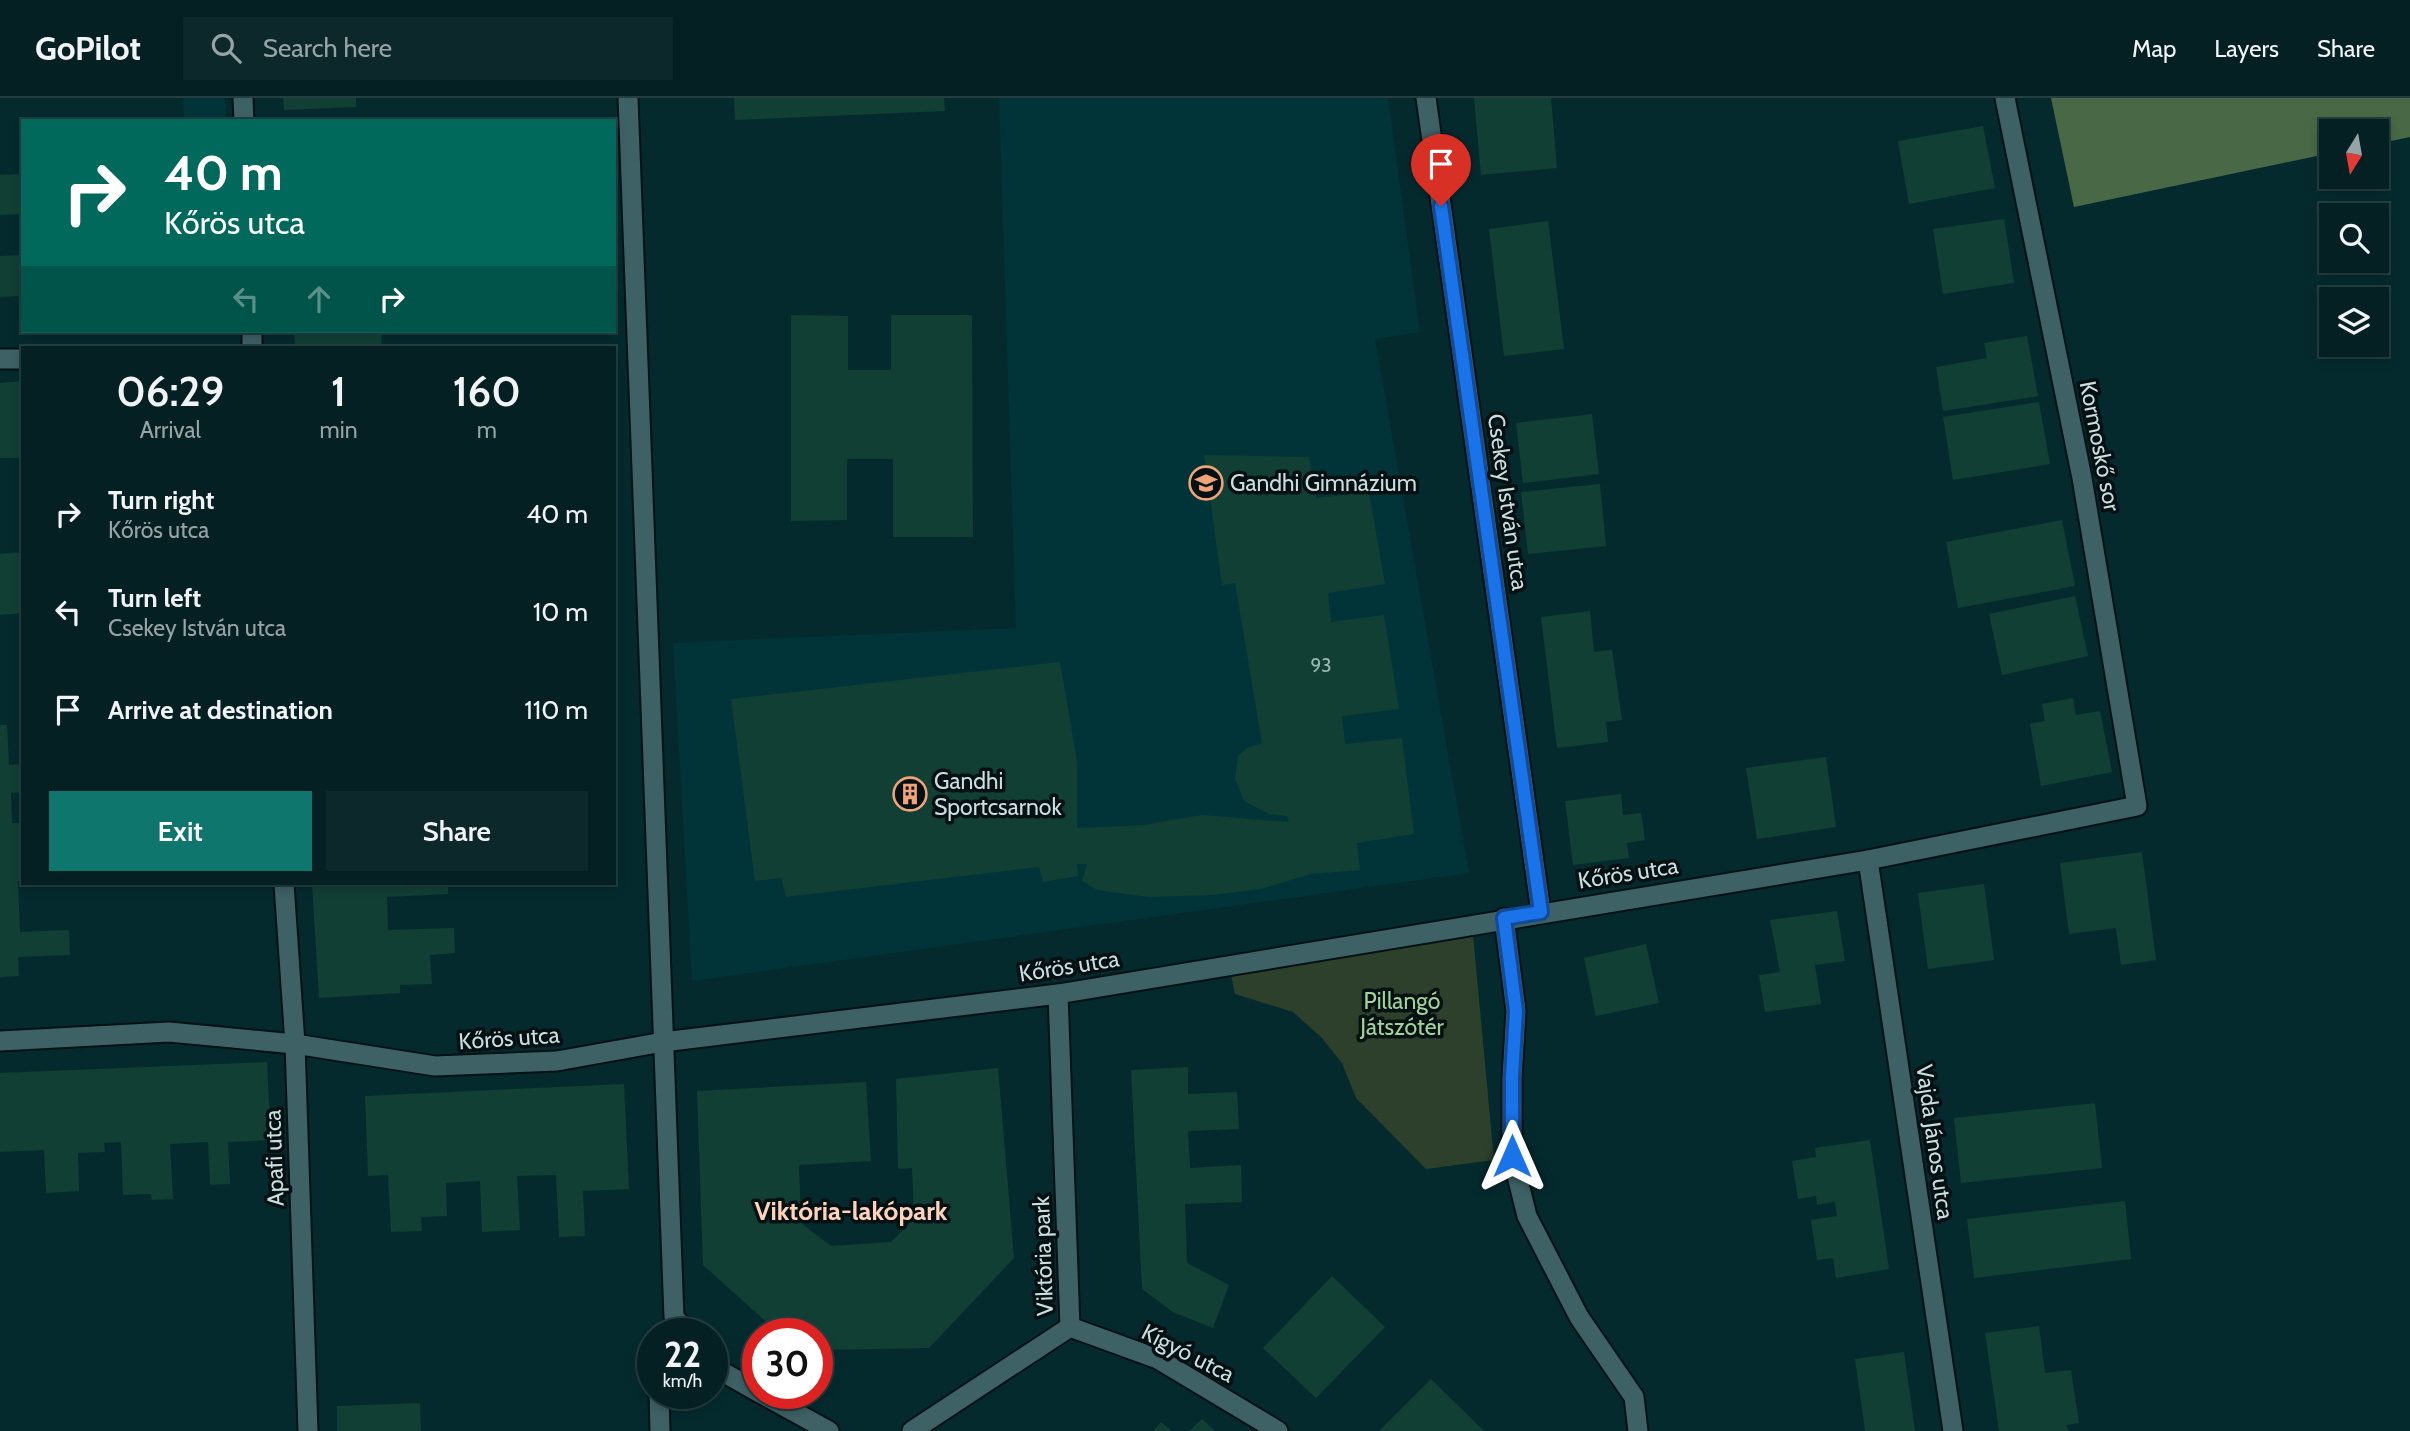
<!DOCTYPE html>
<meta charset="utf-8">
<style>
body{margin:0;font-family:Cabin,sans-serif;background:#0d282a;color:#f1f3f6;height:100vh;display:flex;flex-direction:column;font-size:26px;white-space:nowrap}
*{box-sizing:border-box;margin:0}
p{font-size:23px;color:#97a3a5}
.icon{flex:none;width:38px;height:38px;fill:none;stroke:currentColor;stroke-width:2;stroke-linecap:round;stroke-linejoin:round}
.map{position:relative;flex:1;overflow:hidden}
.drawer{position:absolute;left:21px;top:248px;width:595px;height:539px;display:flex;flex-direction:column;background:#042022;border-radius:0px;box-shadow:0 4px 10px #0003,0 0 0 2px #253e40}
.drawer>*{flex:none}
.guide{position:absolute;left:21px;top:21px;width:595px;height:214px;border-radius:0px;box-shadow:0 4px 10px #0003,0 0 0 2px #253e40;background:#00695c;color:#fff;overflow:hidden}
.needle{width:46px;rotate:191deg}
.fabs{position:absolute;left:2319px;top:21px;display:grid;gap:14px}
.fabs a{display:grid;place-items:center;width:70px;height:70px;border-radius:0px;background:#042022;box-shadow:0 4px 10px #0003,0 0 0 2px #253e40;font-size:35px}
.speed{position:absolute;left:637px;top:1220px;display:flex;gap:14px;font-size:35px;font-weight:700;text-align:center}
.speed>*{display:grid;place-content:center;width:91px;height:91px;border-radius:50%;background:#042022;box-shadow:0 4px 10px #0003,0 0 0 2px #253e40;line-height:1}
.speed small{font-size:18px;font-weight:400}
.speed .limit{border:10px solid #d22;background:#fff;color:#111}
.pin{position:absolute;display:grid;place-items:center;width:60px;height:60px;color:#fff;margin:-72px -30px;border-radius:50% 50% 50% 0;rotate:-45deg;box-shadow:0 0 7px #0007}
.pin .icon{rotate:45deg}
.me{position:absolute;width:77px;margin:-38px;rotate:0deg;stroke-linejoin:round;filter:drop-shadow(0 0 5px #0008)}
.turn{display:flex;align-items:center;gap:24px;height:147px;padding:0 28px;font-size:32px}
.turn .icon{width:91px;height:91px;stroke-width:2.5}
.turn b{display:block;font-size:49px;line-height:60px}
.lanes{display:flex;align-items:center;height:66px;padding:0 28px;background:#0003;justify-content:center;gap:35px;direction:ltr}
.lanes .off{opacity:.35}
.eta{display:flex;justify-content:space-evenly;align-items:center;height:119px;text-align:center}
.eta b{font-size:42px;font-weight:600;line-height:49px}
.cta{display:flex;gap:14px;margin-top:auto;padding:14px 28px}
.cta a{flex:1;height:80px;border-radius:0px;background:#0f766e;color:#fff;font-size:28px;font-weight:600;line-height:80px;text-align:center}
.cta a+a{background:#0d282a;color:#f1f3f6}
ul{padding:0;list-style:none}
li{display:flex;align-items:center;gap:21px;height:98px;padding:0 28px}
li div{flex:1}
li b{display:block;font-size:26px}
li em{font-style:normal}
header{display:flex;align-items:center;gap:42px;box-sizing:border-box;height:98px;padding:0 35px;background:#042022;border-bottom:2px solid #253e40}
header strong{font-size:33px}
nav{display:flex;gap:38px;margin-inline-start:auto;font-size:24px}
.search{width:490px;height:63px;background:#0d282a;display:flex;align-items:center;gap:18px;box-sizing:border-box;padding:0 24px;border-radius:0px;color:#97a3a5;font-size:26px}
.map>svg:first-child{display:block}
.built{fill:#003438}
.green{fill:#2d402c}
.forest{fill:#486846}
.building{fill:#123f34}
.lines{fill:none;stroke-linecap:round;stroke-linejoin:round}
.minor-casing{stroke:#001214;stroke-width:23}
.minor{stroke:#3e6165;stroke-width:19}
.route-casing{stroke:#114b97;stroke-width:18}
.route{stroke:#1a73e8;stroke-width:12}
.labels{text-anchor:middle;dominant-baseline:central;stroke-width:7;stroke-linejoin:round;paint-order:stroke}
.number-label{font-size:19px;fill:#9cb6b4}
.street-label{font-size:23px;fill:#cadddf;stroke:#041012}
.poi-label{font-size:23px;fill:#cadddf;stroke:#041012;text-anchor:start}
.park-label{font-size:23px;fill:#9fd49b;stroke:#041012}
.quarter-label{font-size:26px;font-weight:bold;fill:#ffd2ba;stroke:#041012}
</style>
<header>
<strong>GoPilot</strong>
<div class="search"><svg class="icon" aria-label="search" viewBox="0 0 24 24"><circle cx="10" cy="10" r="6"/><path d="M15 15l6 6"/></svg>Search here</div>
<nav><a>Map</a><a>Layers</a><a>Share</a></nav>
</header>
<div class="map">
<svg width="2410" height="1333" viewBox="0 0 2410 1333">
<rect width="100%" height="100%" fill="#052a2e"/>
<g class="built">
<polygon points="183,0 225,0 226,23 184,23"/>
<polygon points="999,0 1388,0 1420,234 1375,241 1469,775 692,883 673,545 1016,530"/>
</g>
<polygon class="green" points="1472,826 1494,1062 1426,1071 1356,1000 1342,965 1322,940 1293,914 1235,896 1229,867"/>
<polygon class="forest" points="2051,0 2410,0 2410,39 2377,46 2376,33 2331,33 2331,55 2074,109"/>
<g class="building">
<polygon points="283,0 356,0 356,9 284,12"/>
<polygon points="734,0 944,0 945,13 735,22"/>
<polygon points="1474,0 1551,0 1557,70 1481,77"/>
<polygon points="1983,28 1995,90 1909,106 1898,43"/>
<polygon points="23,76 23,116 0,117 0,77"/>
<polygon points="2004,121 2014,185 1943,196 1933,131"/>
<polygon points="1548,123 1564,251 1504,258 1489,131"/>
<polygon points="23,157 23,198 0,199 0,158"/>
<polygon points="791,217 848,218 848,272 891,272 891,217 972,217 973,439 893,439 893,361 847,361 847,422 791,423"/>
<polygon points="294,233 381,233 382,250 295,250"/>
<polygon points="2027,238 2038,298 1943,313 1936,269 1987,260 1984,245"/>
<polygon points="23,283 23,360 0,360 0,285"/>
<polygon points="2039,304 2050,366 1953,382 1943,319"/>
<polygon points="1592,316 1599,376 1523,385 1516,325"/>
<polygon points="1204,357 1309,359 1316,400 1369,394 1385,486 1328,495 1331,524 1384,517 1399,611 1342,618 1345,646 1402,640 1414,736 1357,745 1360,772 1311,776 1261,791 1213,797 1148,799 1097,792 1082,783 1087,766 1077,766 1078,778 1043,784 1039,769 786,799 781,780 755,783 731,601 1060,564 1077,663 1077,730 1143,727 1202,717 1289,724 1287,718 1269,716 1244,703 1235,681 1238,658 1247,650 1262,645 1235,485 1222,487"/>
<polygon points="1600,386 1606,448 1528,456 1521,394"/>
<polygon points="2062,422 2075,488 1958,510 1946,444"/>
<polygon points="23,454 23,515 0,517 0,456"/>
<polygon points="2075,498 2088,558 2002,577 1989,516"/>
<polygon points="1590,513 1594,554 1612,552 1622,622 1606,624 1608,644 1557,650 1541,519"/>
<polygon points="2073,600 2076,617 2100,613 2112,674 2041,688 2030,626 2045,623 2042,606"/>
<polygon points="0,627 7,627 9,667 23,666 23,694 11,695 12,725 23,725 23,783 18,783 20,834 69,832 70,857 18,859 19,878 0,879"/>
<polygon points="1826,659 1836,729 1757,741 1746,670"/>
<polygon points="1621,696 1623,717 1641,715 1645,742 1627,745 1629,760 1573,767 1565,703"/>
<polygon points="2142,754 2156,862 2121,867 2116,830 2069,836 2060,765"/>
<polygon points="312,786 448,786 448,796 387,799 388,832 454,830 455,855 430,857 432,886 400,887 400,895 319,900"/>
<polygon points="1984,786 1994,862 1928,871 1918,795"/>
<polygon points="1837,813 1845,863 1815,867 1821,906 1765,914 1759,877 1780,874 1770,822"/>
<polygon points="1646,846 1659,905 1596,918 1584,860"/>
<polygon points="267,964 271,1042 228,1044 230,1086 210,1087 208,1044 170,1046 173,1101 152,1102 151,1096 123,1097 121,1044 104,1045 105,1054 78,1055 79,1093 46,1095 44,1052 0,1054 0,975"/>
<polygon points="1188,969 1188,996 1237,994 1239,1031 1188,1033 1190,1070 1241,1067 1242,1104 1185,1106 1187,1165 1229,1187 1213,1230 1173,1214 1142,1191 1131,972"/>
<polygon points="998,970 1014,1160 929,1250 817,1252 817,1236 780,1236 703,1167 697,993 866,984 871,1063 799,1067 801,1125 831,1148 891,1144 914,1121 912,1070 898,1071 896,981"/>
<polygon points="624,986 629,1091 583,1093 585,1138 559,1139 556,1077 517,1078 520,1132 482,1134 480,1083 446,1085 447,1118 421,1119 422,1133 391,1134 388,1077 368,1078 365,998"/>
<polygon points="2095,1005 2102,1070 1961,1085 1954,1020"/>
<polygon points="1870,1042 1889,1171 1836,1180 1833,1160 1817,1162 1811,1122 1837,1118 1835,1104 1817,1107 1816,1098 1798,1101 1792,1063 1816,1059 1815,1050"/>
<polygon points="2125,1103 2131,1161 1974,1180 1967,1121"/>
<polygon points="1332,1178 1385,1229 1316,1300 1263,1250"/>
<polygon points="2039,1228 2045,1275 2071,1272 2079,1325 2067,1327 2068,1333 1999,1333 1985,1235"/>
<polygon points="1904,1254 1915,1333 1865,1333 1855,1261"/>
<polygon points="1431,1281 1484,1333 1379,1333"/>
<polygon points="420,1305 421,1333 337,1333 337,1308"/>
<polygon points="1202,1321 1215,1333 1189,1333"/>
<polygon points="1161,1324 1172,1333 1153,1333"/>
</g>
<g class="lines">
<defs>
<g id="minor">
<polyline points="243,0 244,23"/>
<polyline points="628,0 674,1219 689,1236"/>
<polyline points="1426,0 1541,814"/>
<polyline points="252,233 252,250"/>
<polyline points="0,261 23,261"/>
<polyline points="1868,762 1953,1333"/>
<polyline points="284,786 295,946 308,1333"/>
<polyline points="1504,820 1516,913 1512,980 1512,1058 1527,1118 1579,1219 1634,1299 1638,1333"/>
<polyline points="0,943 169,934 295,946 435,968 557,963 663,944 1058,896 1868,762 2137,708 2082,380 2005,0"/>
<polyline points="1070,1229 1158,1261 1278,1333"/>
<polyline points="712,1263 721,1273 758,1294"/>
<polyline points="659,1295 660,1333"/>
<polyline points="760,1295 829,1333"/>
<polyline points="912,1333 1070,1229 1058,896"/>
</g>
</defs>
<use href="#minor" class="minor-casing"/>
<use href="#minor" class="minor"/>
</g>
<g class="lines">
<defs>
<polyline id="route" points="1441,108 1541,814 1504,820 1516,913 1512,979 1512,1058"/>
</defs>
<use href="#route" class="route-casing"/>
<use href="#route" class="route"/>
</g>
<defs>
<symbol id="school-ring" viewBox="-11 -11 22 22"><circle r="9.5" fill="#041012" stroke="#efa377" stroke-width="1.5"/><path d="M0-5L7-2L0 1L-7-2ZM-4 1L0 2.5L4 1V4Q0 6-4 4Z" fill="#efa377"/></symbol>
<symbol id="building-ring" viewBox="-11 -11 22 22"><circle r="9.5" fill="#041012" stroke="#efa377" stroke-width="1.5"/><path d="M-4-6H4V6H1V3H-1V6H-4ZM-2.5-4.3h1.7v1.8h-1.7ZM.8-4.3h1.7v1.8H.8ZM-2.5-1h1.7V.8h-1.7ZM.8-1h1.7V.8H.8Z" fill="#efa377"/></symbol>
</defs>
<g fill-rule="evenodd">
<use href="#school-ring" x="1187" y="366" width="38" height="38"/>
<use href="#building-ring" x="891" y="677" width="38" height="38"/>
</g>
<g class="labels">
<g class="number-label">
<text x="1321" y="567">93</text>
</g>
<g class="street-label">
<text transform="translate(2100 348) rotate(79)">Kormoskő sor</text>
<text transform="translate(1508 404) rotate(82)">Csekey István utca</text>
<text transform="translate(1628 775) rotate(-9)">Kőrös utca</text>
<text transform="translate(1069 868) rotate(-9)">Kőrös utca</text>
<text transform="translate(509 940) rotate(-4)">Kőrös utca</text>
<text transform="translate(1935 1044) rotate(82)">Vajda János utca</text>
<text transform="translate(274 1060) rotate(-92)">Apafi utca</text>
<text transform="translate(1043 1158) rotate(-92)">Viktória park</text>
<text transform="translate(1188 1255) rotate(27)">Kígyó utca</text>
</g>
<g class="poi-label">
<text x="1230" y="385">Gandhi Gimnázium</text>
<text x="934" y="683">Gandhi<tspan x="934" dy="26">Sportcsarnok</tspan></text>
</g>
<g class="park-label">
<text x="1402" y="903">Pillangó<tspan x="1402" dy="26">Játszótér</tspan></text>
</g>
<g class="quarter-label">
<text x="851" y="1113">Viktória-lakópark</text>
</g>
</g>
</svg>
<div class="fabs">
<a><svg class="needle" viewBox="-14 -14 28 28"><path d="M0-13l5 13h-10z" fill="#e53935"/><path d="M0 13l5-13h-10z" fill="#97a3a5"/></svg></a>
<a><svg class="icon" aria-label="search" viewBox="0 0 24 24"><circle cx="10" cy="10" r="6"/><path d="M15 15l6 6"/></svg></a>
<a><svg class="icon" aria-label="layers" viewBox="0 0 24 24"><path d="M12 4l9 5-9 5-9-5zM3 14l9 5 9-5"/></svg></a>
</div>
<div class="speed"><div>22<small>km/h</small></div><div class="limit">30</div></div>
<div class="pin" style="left:1441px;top:108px;background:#d93025"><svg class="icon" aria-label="arrive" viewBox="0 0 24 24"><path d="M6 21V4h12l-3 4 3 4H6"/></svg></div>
<svg class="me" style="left:1512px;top:1058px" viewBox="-20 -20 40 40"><path d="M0-17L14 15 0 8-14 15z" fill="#1a73e8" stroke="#fff" stroke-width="4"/></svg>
<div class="guide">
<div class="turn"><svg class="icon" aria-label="right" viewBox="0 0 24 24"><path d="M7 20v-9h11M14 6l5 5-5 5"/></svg><div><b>40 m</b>Kőrös utca</div></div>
<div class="lanes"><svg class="icon off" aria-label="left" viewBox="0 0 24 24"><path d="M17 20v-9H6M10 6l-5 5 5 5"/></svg><svg class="icon off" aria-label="ahead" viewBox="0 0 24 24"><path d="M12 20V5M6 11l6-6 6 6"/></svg><svg class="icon" aria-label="right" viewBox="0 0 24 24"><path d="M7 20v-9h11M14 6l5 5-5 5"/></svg></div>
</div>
<section class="drawer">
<div class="eta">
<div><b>06:29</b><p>Arrival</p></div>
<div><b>1</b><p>min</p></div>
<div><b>160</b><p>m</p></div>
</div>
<ul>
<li><svg class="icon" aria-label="right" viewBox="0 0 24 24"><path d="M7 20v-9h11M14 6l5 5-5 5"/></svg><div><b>Turn right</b><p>Kőrös utca</p></div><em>40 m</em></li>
<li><svg class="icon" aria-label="left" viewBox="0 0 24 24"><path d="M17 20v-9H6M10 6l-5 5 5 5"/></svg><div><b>Turn left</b><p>Csekey István utca</p></div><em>10 m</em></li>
<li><svg class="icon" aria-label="arrive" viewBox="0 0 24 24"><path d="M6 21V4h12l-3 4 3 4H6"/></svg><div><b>Arrive at destination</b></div><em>110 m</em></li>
</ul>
<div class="cta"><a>Exit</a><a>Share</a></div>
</section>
</div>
